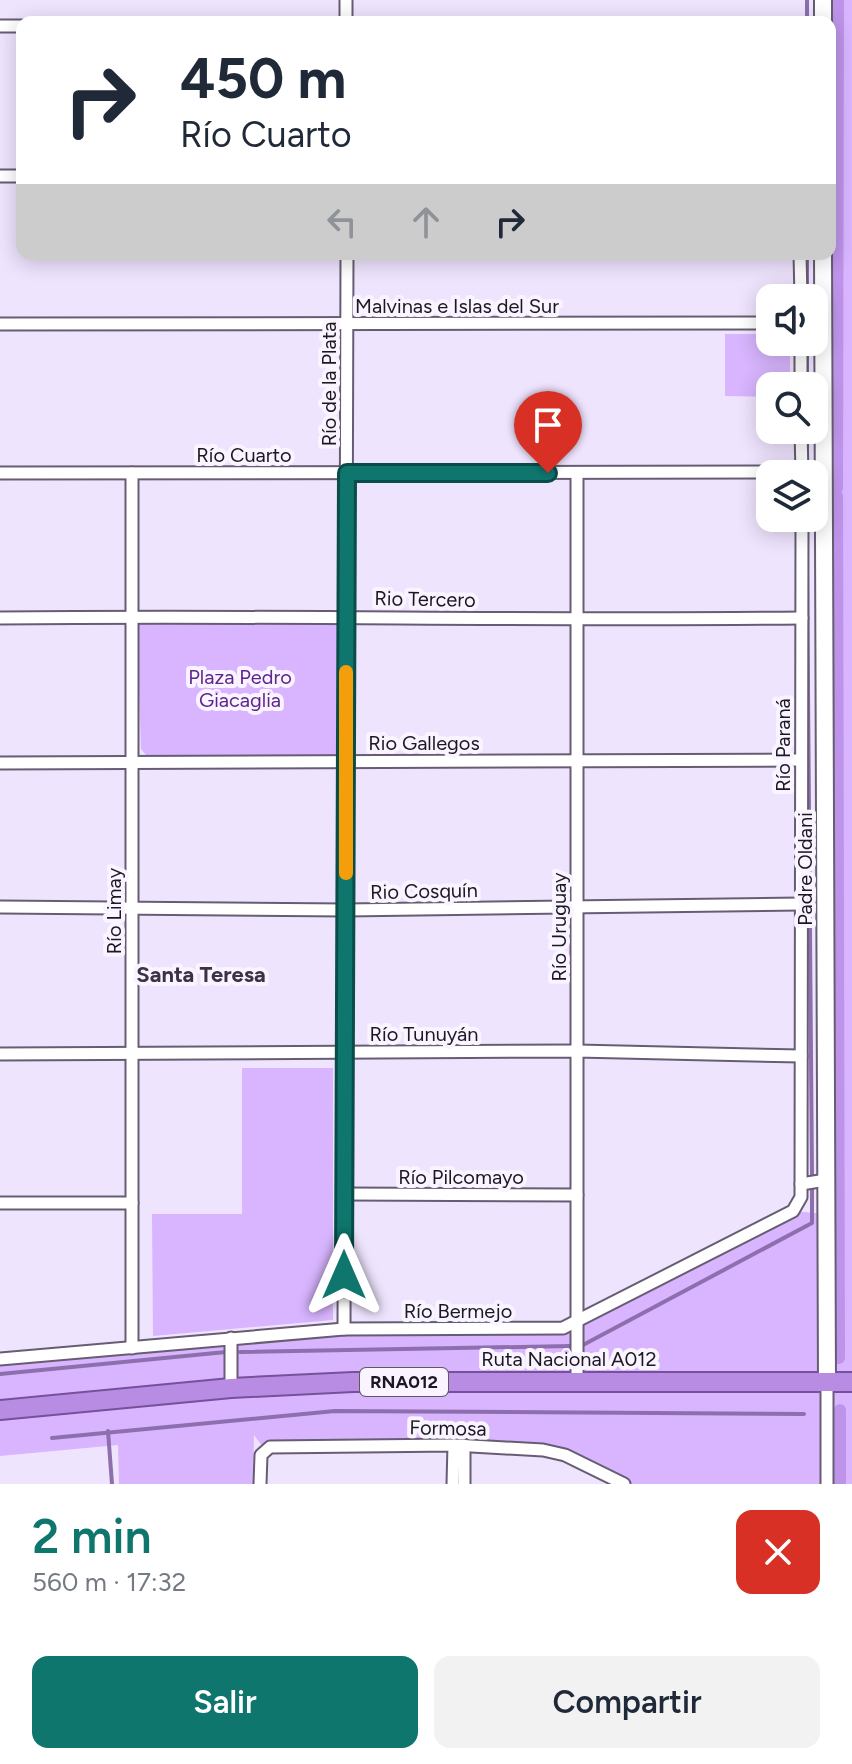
<!DOCTYPE html>
<html lang="es">
<meta charset="utf-8">
<style>
body{margin:0;font-family:Figtree,sans-serif;background:#f2f2f3;color:#1f2937;height:100vh;display:flex;flex-direction:column;font-size:30px;white-space:nowrap}
*{box-sizing:border-box;margin:0}
p{font-size:26px;color:#747a83}
.icon{flex:none;width:44px;height:44px;fill:none;stroke:currentColor;stroke-width:2;stroke-linecap:round;stroke-linejoin:round}
.map{position:relative;height:1484px;overflow:hidden}
.details{display:flex;flex-direction:column;background:#fff;flex:1}
.details>*{flex:none}
.top-card{position:absolute;left:16px;top:16px;width:820px;height:244px;border-radius:16px;box-shadow:0 4px 20px #0003;background:#fff;color:#1f2937;overflow:hidden}
.tools{position:absolute;left:756px;top:284px;display:grid;gap:16px}
.tools a{display:grid;place-items:center;width:72px;height:72px;border-radius:16px;background:#fff;box-shadow:0 4px 20px #0003;font-size:40px}
.pin{position:absolute;display:grid;place-items:center;width:68px;height:68px;color:#fff;margin:-82px -34px;border-radius:50% 50% 50% 0;rotate:-45deg;box-shadow:0 0 8px #0007}
.pin .icon{rotate:45deg}
.me{position:absolute;width:88px;margin:-44px;rotate:0deg;stroke-linejoin:round;filter:drop-shadow(0 0 6px #0008)}
.turn{display:flex;align-items:center;gap:28px;height:168px;padding:0 32px;font-size:36px}
.turn .icon{width:104px;height:104px;stroke-width:2.5}
.turn b{display:block;font-size:56px;line-height:68px}
.lanes{display:flex;align-items:center;height:76px;padding:0 32px;background:#0003;justify-content:center;gap:40px;direction:ltr}
.lanes .off{opacity:.35}
.round{display:grid;place-items:center;flex:none;width:84px;height:84px;border-radius:16px;background:#f2f2f3}
.head{display:flex;align-items:center;justify-content:space-between;height:136px;padding:0 32px}
h1{font-size:48px;font-weight:600;line-height:60px;color:#0f766e}
.action{display:flex;gap:16px;margin-top:auto;padding:16px 32px}
.action a{flex:1;height:92px;border-radius:16px;background:#0f766e;color:#fff;font-size:32px;font-weight:600;line-height:92px;text-align:center}
.action a+a{background:#f2f2f3;color:#1f2937}
.map>svg:first-child{display:block}
.green{fill:#d8b5fe}
.lines{fill:none;stroke-linecap:round;stroke-linejoin:round}
.stream{stroke:#8d6fae;stroke-width:4}
.canal{stroke:#be94ea;stroke-width:12}
.minor-casing{stroke:#675d73;stroke-width:15}
.secondary-casing{stroke:#675d73;stroke-width:20}
.trunk-casing{stroke:#76519b;stroke-width:22}
.minor{stroke:#fff;stroke-width:11}
.secondary{stroke:#fff;stroke-width:16}
.trunk{stroke:#b88ce3;stroke-width:18}
.route-casing{stroke:#0a4d48;stroke-width:20}
.route{stroke:#0f766e;stroke-width:14}
.slow{stroke:#f59e0b;stroke-width:14}
.labels{text-anchor:middle;dominant-baseline:central;stroke-width:8;stroke-linejoin:round;paint-order:stroke}
.shield{fill:#f9f4ff;stroke:#5e5a64;stroke-width:2}
.shield-label{font-size:18px;font-weight:bold;fill:#1c1821}
.street-label{font-size:20px;fill:#1c1821;stroke:#f9f4ff}
.park-label{font-size:20px;fill:#5e268a;stroke:#f9f4ff}
.neighbourhood-label{font-size:22px;font-weight:bold;fill:#3b3246;stroke:#f9f4ff}
</style>
<div class="map">
<svg width="852" height="1484" viewBox="0 0 852 1484">
<rect width="100%" height="100%" fill="#efe4fe"/>
<g class="green">
<polygon points="823,0 852,0 852,1484 624,1484 543,1450 265,1450 254,1435 253,1484 119,1484 118,1445 0,1456 0,1359 344,1329 563,1328 793,1211 826,1214 830,22"/>
<polygon points="725,334 770,334 770,342 790,342 790,386 770,386 770,397 725,396"/>
<polygon points="338,620 343,624 340,756 146,755 141,749 137,627 141,621"/>
<polygon points="242,1068 333,1068 333,1320 153,1336 152,1214 242,1214"/>
</g>
<g class="lines">
<g class="stream">
<polyline points="807,18 807,0"/>
<polyline points="807,298 807,254"/>
<polyline points="807,386 807,342"/>
<polyline points="807,447 807,430"/>
<polyline points="807,567 812,1177"/>
<polyline points="583,1345 812,1223 812,1188"/>
<polyline points="240,1352 571,1346"/>
<polyline points="0,1374 226,1352"/>
<polyline points="108,1431 112,1484"/>
<polyline points="52,1438 335,1411 804,1414"/>
</g>
<g class="canal">
<polyline points="837,488 838,0"/>
<polyline points="837,496 839,1358"/>
<polyline points="840,1410 840,1484"/>
</g>
<defs>
<g id="minor">
<polyline points="346,0 346,22"/>
<polyline points="0,26 22,26"/>
<polyline points="0,176 22,176"/>
<polyline points="800,254 801,298"/>
<polyline points="0,324 770,323"/>
<polyline points="801,342 801,386"/>
<polyline points="801,430 802,474"/>
<polyline points="0,473 823,472"/>
<path d="M0,618C267,615 534,621 802,618"/>
<polyline points="0,763 801,760"/>
<polyline points="0,907 346,910 801,904"/>
<polyline points="0,1054 577,1051 801,1056"/>
<polyline points="801,1184 826,1180"/>
<polyline points="345,1194 577,1195"/>
<polyline points="0,1203 132,1203"/>
<polyline points="344,1329 347,254"/>
<polyline points="231,1338 231,1388"/>
<polyline points="132,1348 132,473"/>
<polyline points="0,1359 344,1329 563,1328 793,1211 801,1197 802,518"/>
<polyline points="577,1381 577,473"/>
<polyline points="827,1383 827,1484"/>
<polyline points="260,1484 261,1455 270,1447 454,1445 543,1450 565,1455 624,1484"/>
<polyline points="453,1484 454,1445"/>
<polyline points="464,1484 464,1445"/>
</g>
<g id="secondary">
<polyline points="823,0 823,22"/>
<polyline points="823,254 827,1383"/>
</g>
<polyline id="trunk" points="0,1410 231,1388 353,1382 852,1382"/>
</defs>
<use href="#minor" class="minor-casing"/>
<use href="#secondary" class="secondary-casing"/>
<use href="#trunk" class="trunk-casing"/>
<use href="#minor" class="minor"/>
<use href="#secondary" class="secondary"/>
<use href="#trunk" class="trunk"/>
</g>
<g class="lines">
<defs>
<polyline id="route" points="344,1275 347,473 548,473"/>
</defs>
<use href="#route" class="route-casing"/>
<use href="#route" class="route"/>
<polyline class="slow" points="346,873 346,672"/>
</g>
<g class="labels">
<rect class="shield" x="360" y="1368" width="88" height="28" rx="6"/>
<g class="shield-label">
<text x="404" y="1382">RNA012</text>
</g>
<g class="street-label">
<text x="457" y="306">Malvinas e Islas del Sur</text>
<text transform="translate(329 384) rotate(-90)">Río de la Plata</text>
<text x="244" y="455">Río Cuarto</text>
<text transform="translate(425 599) rotate(1)">Rio Tercero</text>
<text x="424" y="743">Rio Gallegos</text>
<text transform="translate(783 745) rotate(-90)">Río Paraná</text>
<text transform="translate(805 869) rotate(-90)">Padre Oldani</text>
<text transform="translate(424 891) rotate(-1)">Rio Cosquín</text>
<text transform="translate(114 911) rotate(-90)">Río Limay</text>
<text transform="translate(559 927) rotate(-90)">Río Uruguay</text>
<text x="424" y="1034">Río Tunuyán</text>
<text x="461" y="1177">Río Pilcomayo</text>
<text x="458" y="1311">Río Bermejo</text>
<text x="569" y="1359">Ruta Nacional A012</text>
<text transform="translate(448 1428) rotate(1)">Formosa</text>
</g>
<g class="park-label">
<text x="240" y="677">Plaza Pedro<tspan x="240" dy="23">Giacaglia</tspan></text>
</g>
<g class="neighbourhood-label">
<text x="201" y="974">Santa Teresa</text>
</g>
</g>
</svg>
<div class="tools">
<a><svg class="icon" aria-label="sound" viewBox="0 0 24 24"><path d="M4 9h4l5-4v14l-5-4H4zM17 9q2 3 0 6"/></svg></a>
<a><svg class="icon" aria-label="search" viewBox="0 0 24 24"><circle cx="10" cy="10" r="6"/><path d="M15 15l6 6"/></svg></a>
<a><svg class="icon" aria-label="layers" viewBox="0 0 24 24"><path d="M12 4l9 5-9 5-9-5zM3 14l9 5 9-5"/></svg></a>
</div>
<div class="pin" style="left:548px;top:473px;background:#d93025"><svg class="icon" aria-label="arrive" viewBox="0 0 24 24"><path d="M6 21V4h12l-3 4 3 4H6"/></svg></div>
<svg class="me" style="left:344px;top:1275px" viewBox="-20 -20 40 40"><path d="M0-17L14 15 0 8-14 15z" fill="#0f766e" stroke="#fff" stroke-width="4"/></svg>
<div class="top-card">
<div class="turn"><svg class="icon" aria-label="right" viewBox="0 0 24 24"><path d="M7 20v-9h11M14 6l5 5-5 5"/></svg><div><b>450 m</b>Río Cuarto</div></div>
<div class="lanes"><svg class="icon off" aria-label="left" viewBox="0 0 24 24"><path d="M17 20v-9H6M10 6l-5 5 5 5"/></svg><svg class="icon off" aria-label="ahead" viewBox="0 0 24 24"><path d="M12 20V5M6 11l6-6 6 6"/></svg><svg class="icon" aria-label="right" viewBox="0 0 24 24"><path d="M7 20v-9h11M14 6l5 5-5 5"/></svg></div>
</div>
</div>
<section class="details">
<div class="head"><div><h1>2 min</h1><p>560 m · 17:32</p></div><a class="round" style="background:#d93025;color:#fff"><svg class="icon" aria-label="close" viewBox="0 0 24 24"><path d="M6 6l12 12M18 6L6 18"/></svg></a></div>
<div class="action"><a>Salir</a><a>Compartir</a></div>
</section>
